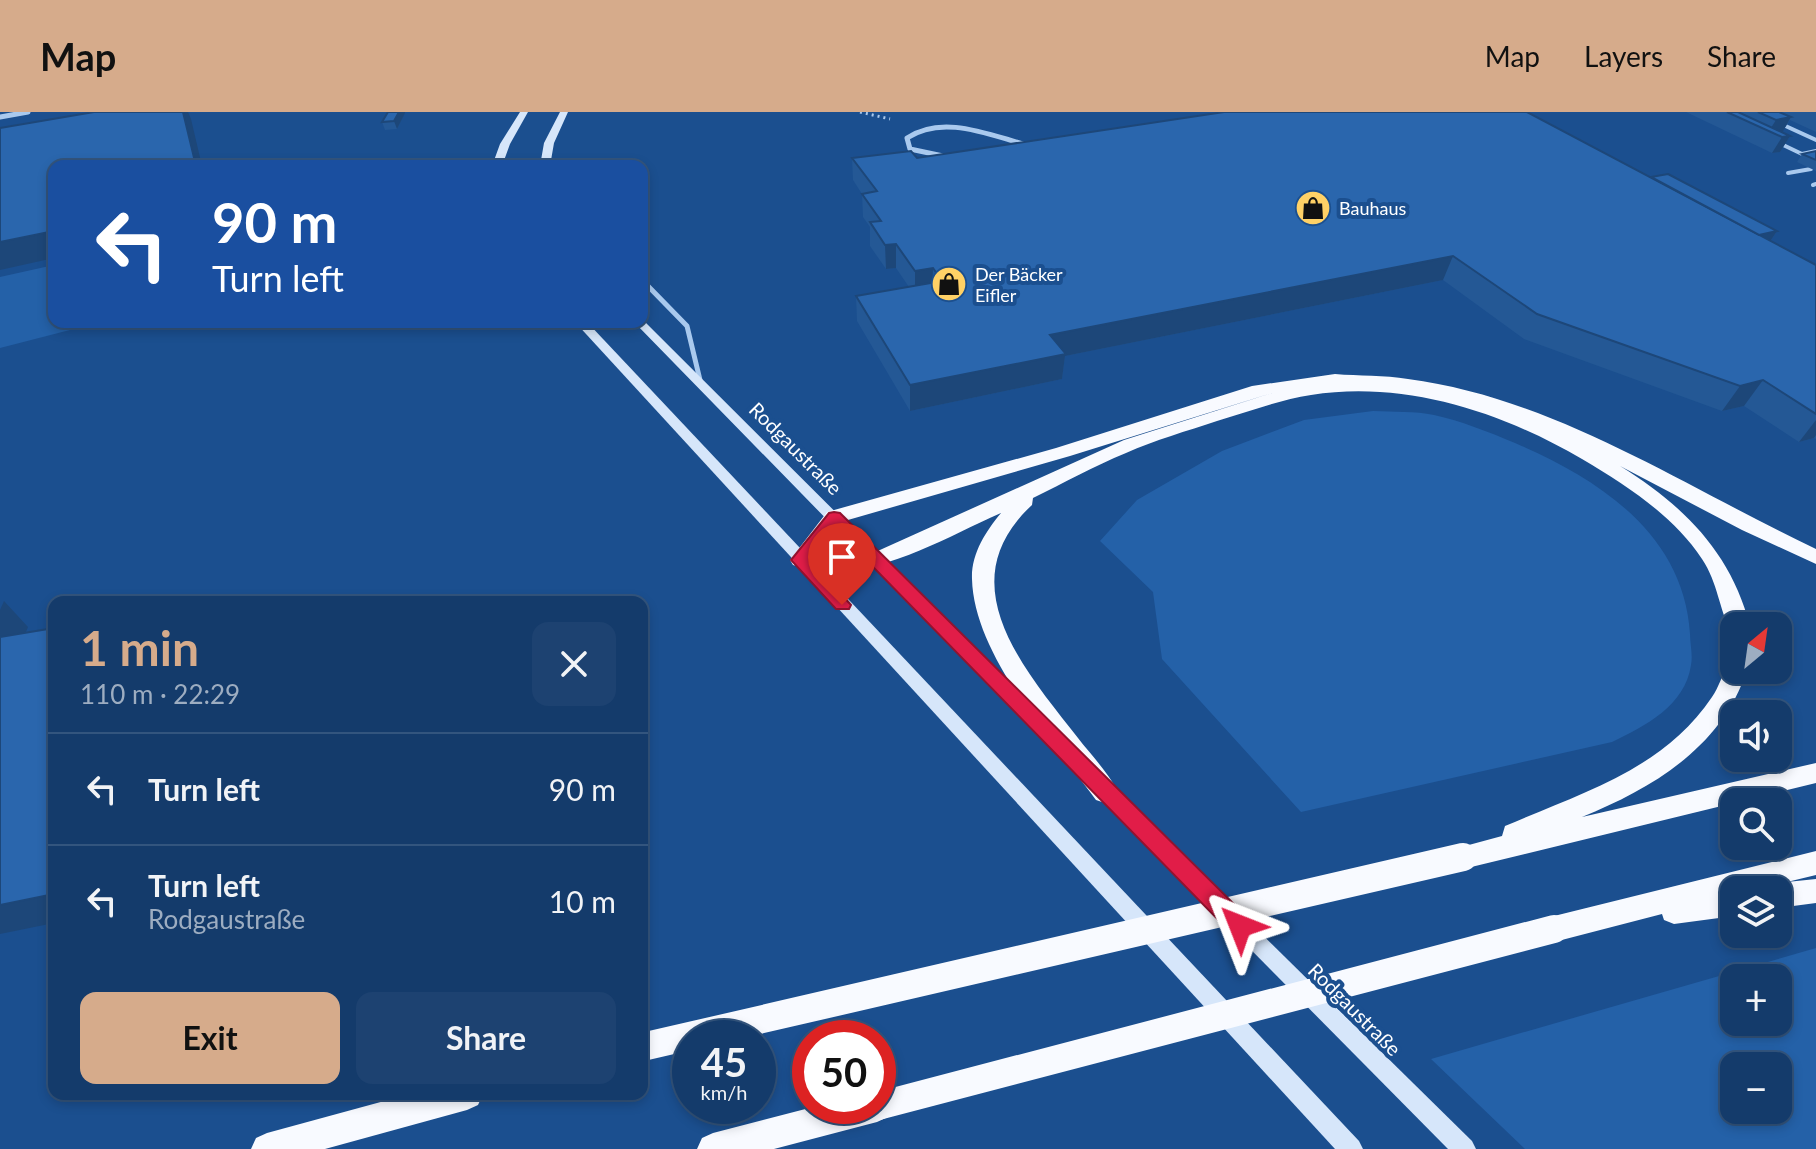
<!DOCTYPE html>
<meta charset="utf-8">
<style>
body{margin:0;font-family:Lato,sans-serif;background:#1d4271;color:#f1f3f6;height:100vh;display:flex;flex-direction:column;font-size:30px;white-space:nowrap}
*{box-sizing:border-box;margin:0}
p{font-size:26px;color:#9dadc1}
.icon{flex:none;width:44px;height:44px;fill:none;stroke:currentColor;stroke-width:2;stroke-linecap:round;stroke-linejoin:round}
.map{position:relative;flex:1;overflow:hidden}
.sheet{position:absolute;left:48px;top:484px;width:600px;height:504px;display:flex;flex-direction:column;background:#143b6b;border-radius:16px;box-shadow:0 4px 12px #0003,0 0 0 2px #33557e}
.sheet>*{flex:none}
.guide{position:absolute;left:48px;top:48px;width:600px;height:168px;border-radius:16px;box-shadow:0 4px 12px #0003,0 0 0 2px #33557e;background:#1a4fa0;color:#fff;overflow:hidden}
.needle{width:52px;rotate:29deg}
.controls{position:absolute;left:1720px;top:500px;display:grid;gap:16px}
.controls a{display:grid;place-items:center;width:72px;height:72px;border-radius:16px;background:#143b6b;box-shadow:0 4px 12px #0003,0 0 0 2px #33557e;font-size:40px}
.speed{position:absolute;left:672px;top:908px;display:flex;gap:16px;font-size:40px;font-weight:700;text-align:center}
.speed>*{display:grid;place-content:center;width:104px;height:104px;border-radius:50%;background:#143b6b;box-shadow:0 4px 12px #0003,0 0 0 2px #33557e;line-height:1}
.speed small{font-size:20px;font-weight:400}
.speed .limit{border:12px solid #d22;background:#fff;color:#111}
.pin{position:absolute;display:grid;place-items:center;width:68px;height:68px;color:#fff;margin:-82px -34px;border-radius:50% 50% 50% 0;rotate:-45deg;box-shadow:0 0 8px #0007}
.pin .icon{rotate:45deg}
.me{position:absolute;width:88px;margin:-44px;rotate:315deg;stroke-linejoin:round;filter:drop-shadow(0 0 6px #0008)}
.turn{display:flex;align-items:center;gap:28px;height:168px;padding:0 32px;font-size:36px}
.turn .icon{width:104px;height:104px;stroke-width:2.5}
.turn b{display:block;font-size:56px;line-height:68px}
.round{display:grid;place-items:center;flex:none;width:84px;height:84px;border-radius:16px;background:#1d4271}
.summary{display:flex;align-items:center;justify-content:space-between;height:136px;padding:0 32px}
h1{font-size:48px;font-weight:700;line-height:60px;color:#d6ab8b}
.action{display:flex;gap:16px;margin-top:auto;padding:16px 32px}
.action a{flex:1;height:92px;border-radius:16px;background:#d6ab8b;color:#111;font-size:32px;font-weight:700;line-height:92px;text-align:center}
.action a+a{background:#1d4271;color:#f1f3f6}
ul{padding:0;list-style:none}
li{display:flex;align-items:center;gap:24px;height:112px;padding:0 32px;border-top:2px solid #33557e}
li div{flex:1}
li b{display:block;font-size:30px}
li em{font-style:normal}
header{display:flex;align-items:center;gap:48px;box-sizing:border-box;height:112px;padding:0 40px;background:#d6ab8b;color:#111}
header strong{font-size:38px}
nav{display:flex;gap:44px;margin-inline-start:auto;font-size:28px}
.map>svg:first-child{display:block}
.green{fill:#2461a8;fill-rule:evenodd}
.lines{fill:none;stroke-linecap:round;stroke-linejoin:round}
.path{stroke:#a9c9ee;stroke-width:3;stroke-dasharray:2 4;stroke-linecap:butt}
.service-far1{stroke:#a9c9ee;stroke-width:4}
.service{stroke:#a9c9ee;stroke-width:5}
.minor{stroke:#a9c9ee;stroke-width:5}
.secondary{fill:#d6e6fa;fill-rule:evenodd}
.trunk{fill:#f8faff;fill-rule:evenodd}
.trunk-bridge{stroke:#f8faff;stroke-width:28}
.wall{fill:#245895}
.shaded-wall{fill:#1d4779}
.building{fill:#2a66ad;stroke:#1d4779;stroke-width:2}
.route{fill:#e11d48;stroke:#92132f;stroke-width:2}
.labels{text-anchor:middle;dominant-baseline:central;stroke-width:8;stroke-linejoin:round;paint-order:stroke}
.far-poi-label{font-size:18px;fill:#fff;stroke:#1b4f8f;text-anchor:start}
.street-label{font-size:20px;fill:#fff;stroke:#1b4f8f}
</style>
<header>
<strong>Map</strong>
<nav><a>Map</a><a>Layers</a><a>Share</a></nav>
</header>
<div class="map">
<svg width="1816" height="1037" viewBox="0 0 1816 1037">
<rect width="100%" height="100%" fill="#1b4f8f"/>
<g class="green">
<polygon points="54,153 54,210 101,210 0,236 0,165"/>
<path d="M1373,299C1393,300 1415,299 1434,303C1461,309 1489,320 1515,331C1599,367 1684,422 1690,522C1690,532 1693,543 1691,553C1685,594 1645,614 1612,630L1301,700L1162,547L1153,480L1100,429L1137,388L1222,339L1304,308Z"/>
<path d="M1816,836V1037H1525L1431,947ZM1734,866H1778V910H1734ZM1734,954H1778V998H1734Z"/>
</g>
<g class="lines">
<polyline class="path" points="860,0 890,7"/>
<g class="service-far1">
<polyline points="1779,11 1816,28"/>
<polyline points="1779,31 1802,42 1816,39"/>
<polyline points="1788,61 1811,57"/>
<polyline points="1813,73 1816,72"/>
<polyline points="642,168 647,173"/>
</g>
<polyline class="service" points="645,171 687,214 700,268"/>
<g class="minor">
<polyline points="0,5 28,0"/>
<path d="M943,44L910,37L907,26C943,2 989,23 1027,33"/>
</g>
<g class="secondary">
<polygon points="520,0 528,0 510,32 502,54 492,54 500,32"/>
<polygon points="560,0 568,0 554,31 550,54 540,54 544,31"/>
<polygon points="642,207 1061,625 1064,630 1061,635 1055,637 1049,635 634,210 642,210"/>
<polygon points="575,210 587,210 1359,1029 1363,1037 1335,1037"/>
<polygon points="1100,666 1106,669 1472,1029 1476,1037 1448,1037 1094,679 1091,674 1094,669"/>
</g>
<g class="trunk">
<path d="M1335,262C1359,264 1384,263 1408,267C1554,286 1685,375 1816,437V452L1742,418L1620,354C1683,393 1731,440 1750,514H1734V521L1731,520C1719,497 1718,471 1702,447C1673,403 1627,374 1582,347C1502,300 1404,268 1311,283C1279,288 1248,300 1217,309C1187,319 1155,328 1126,341C1094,354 1064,371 1033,386L1032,393C948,471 1023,556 1078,626C1091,643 1108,660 1118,680L1114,688L1105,691L1096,688C1052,628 974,543 972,467C971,442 986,419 1001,401C935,430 867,475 793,453L790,448L827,400L1056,336L1252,274ZM1272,281L1124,328L871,442L845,445L816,442L841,410L1070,344Z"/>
<path d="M1734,550V558H1747C1722,635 1653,676 1582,705L1816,651V671L1463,757L1454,753L1450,745L1454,737L1502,724L1505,714C1581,681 1663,658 1712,585C1719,575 1722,563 1728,552Z"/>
<polygon points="1816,739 1816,763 1787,770 1816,767 1816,791 1778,796 1778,778 1767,778 1769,775 1734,778 1734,804 1674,812 1664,808 1662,802 1554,830 1544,826 1540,817 1544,808 1554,804"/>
<polygon points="878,979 888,983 893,994 888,1005 877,1010 774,1037 697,1037 702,1026 713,1021 817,994 878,994"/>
<polygon points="410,982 483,982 478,993 467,998 325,1037 251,1037 256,1026 267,1021"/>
</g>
<g class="trunk-bridge">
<polyline points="642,935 1463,745"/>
<polyline points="878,994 1554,817"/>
</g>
</g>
<g class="wall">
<polygon points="388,0 405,0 397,17 385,18 382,10"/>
<polygon points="1686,0 1816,0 1816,20 1790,8 1782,20 1790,24 1780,40 1772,41"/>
<polygon points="1816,39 1816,59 1797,50 1802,42"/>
<polygon points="852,46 917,46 1651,65 1777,119 1771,128 1770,128 1816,153 1816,327 1814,326 1799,330 1744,294 1722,299 1524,227 1443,168 1065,244 1062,267 910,299 857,209 856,184 909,175 896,156 886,157 870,134 870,115 863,105 862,82 853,68"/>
</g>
<g class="shaded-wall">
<polygon points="183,0 188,0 191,7 202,54 196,54"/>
<polygon points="399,0 405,0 405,1 397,17 394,9"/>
<polygon points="1791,5 1782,21 1769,19 1776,8"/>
<polygon points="1790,24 1780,40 1772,41 1782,25"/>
<polygon points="54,119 54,146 0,158 0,130"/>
<polygon points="1777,119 1771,128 1726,137 1732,128"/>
<polygon points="896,132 896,156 886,157 885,133"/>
<polygon points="1453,144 1443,168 1065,244 1062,267 910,299 910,273 1050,223"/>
<polygon points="933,156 932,180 915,183 915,159"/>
<polygon points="1763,268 1744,294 1722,299 1740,274"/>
<polygon points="1816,308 1816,323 1814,326 1799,330"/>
<polygon points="4,489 28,515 12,553 0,541 0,498"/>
<polygon points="54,782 54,811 0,822 0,793"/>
</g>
<g class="building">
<polygon points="94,0 183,0 196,54 54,54 54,119 0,130 0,16"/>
<polygon points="388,0 399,0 394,9 382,10"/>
<polygon points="1224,0 1527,0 1816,153 1816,302 1763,268 1740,274 1537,202 1453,144 1050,223 1066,242 910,273 856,184 942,169 933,156 915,159 896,132 885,133 870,110 881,109 862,82 877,79 852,46 911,39 917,46"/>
<polygon points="1727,0 1738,0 1790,24 1782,25"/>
<polygon points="1758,0 1779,0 1791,5 1776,8"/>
<polygon points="1816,39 1816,48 1802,42"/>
<polygon points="1668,62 1777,119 1759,123 1651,65"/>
<polygon points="54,516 54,782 0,793 0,525"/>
</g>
<polygon class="route" points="834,400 840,401 1248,806 1251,814 1248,822 1240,825 1232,822 835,416 810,447 851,493 849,497 836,497 791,448 829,401"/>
<defs>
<symbol id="shop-disc" viewBox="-11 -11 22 22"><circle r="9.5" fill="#ffd166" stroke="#1b4f8f"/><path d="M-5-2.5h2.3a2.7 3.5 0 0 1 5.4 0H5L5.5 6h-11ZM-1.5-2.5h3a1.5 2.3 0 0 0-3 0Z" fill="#111"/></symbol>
</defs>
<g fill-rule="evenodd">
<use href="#shop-disc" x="1293" y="76" width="40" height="40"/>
<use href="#shop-disc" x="929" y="152" width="40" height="40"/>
</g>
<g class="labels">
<g class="far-poi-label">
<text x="1339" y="96">Bauhaus</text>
<text x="975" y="162">Der Bäcker<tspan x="975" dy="21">Eifler</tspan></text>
</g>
<g class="street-label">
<text transform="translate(796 336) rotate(45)">Rodgaustraße</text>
<text transform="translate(1355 897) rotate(45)">Rodgaustraße</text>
</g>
</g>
</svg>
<div class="controls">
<a><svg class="needle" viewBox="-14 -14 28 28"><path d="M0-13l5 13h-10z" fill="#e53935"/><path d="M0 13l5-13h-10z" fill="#9dadc1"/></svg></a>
<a><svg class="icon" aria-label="sound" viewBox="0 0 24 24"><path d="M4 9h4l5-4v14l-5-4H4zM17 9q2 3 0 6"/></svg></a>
<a><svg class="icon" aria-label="search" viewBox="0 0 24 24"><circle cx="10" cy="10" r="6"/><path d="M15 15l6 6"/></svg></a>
<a><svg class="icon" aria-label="layers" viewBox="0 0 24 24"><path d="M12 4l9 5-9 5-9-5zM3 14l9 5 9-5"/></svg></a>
<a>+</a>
<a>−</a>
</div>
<div class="speed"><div>45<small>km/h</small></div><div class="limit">50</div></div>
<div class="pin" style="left:842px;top:493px;background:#d93025"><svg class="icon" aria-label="arrive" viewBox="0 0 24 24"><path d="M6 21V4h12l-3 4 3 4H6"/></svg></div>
<svg class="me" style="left:1240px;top:814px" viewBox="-20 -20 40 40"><path d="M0-17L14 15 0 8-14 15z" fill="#e11d48" stroke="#fff" stroke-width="4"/></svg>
<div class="guide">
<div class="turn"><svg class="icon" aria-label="left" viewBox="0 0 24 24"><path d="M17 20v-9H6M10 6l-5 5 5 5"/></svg><div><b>90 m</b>Turn left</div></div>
</div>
<section class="sheet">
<div class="summary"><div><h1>1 min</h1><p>110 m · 22:29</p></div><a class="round"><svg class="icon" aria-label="close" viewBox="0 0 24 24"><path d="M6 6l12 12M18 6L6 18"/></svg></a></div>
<ul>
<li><svg class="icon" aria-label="left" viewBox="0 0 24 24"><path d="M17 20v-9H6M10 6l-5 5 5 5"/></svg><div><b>Turn left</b></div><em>90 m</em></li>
<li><svg class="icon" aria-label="left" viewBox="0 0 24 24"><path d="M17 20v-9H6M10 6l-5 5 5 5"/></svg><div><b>Turn left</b><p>Rodgaustraße</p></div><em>10 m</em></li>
</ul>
<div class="action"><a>Exit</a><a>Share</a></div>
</section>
</div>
